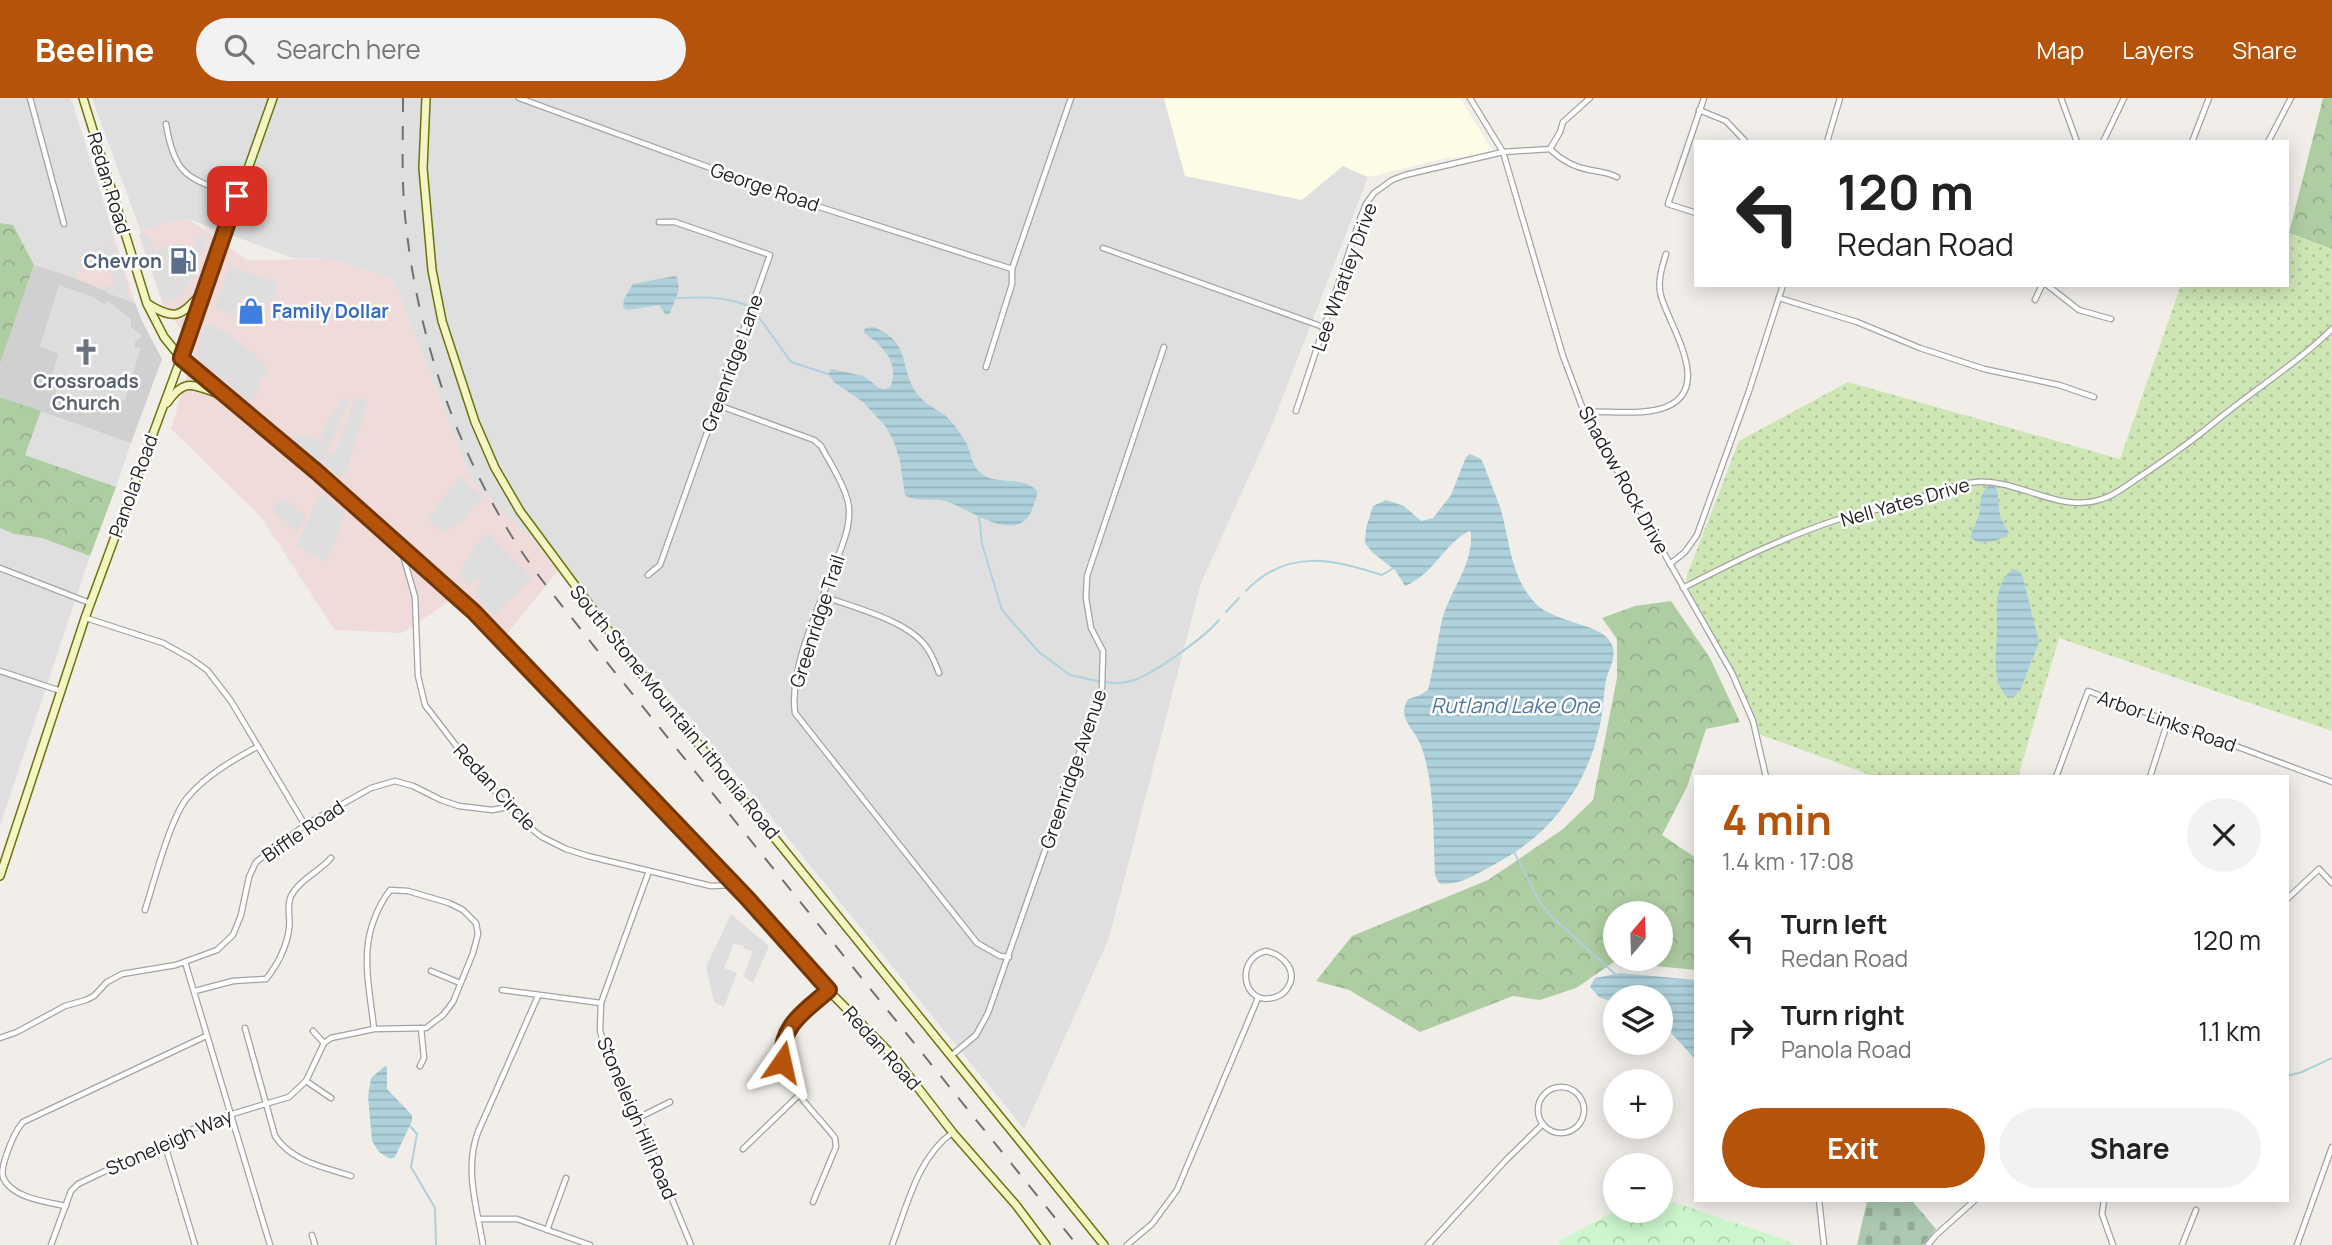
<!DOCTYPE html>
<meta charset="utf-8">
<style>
body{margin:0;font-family:Manrope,sans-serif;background:#f2f2f2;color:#222;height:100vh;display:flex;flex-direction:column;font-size:26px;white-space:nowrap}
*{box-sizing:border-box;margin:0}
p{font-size:23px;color:#767676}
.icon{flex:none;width:38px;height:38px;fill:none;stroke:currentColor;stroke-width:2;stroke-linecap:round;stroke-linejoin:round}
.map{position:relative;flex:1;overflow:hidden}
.sheet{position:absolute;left:1694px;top:677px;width:595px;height:427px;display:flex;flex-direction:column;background:#fff;border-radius:0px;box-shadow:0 4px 18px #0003}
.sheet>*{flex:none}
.banner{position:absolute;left:1694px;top:42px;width:595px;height:147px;border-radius:0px;box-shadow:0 4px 18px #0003;background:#fff;color:#222;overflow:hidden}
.needle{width:46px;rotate:19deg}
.buttons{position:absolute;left:1603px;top:803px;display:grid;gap:14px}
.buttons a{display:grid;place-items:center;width:70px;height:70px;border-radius:50%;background:#fff;box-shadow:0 4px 18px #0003;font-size:35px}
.pin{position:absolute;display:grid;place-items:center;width:60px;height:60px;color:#fff;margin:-30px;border-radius:14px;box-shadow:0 4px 10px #0006}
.me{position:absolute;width:77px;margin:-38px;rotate:11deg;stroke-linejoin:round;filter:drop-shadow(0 0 5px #0008)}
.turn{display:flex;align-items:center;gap:24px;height:147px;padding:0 28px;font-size:32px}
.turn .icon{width:91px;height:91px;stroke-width:2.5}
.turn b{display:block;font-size:49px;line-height:60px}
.round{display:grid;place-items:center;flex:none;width:74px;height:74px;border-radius:37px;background:#f2f2f2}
.head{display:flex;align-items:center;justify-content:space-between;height:119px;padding:0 28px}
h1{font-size:42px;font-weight:700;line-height:52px;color:#b45309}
.cta{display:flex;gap:14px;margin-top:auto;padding:14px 28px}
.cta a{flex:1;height:80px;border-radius:42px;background:#b45309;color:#fff;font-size:28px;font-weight:700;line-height:80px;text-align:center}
.cta a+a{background:#f2f2f2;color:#222}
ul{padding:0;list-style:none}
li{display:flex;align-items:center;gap:21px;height:91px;padding:0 28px}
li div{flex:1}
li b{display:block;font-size:26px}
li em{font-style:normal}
header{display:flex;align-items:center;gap:42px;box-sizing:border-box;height:98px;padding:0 35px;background:#b45309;color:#fff}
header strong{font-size:33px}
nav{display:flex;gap:38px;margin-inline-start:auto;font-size:24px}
.search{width:490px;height:63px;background:#f2f2f2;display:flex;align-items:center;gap:18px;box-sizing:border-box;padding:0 24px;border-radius:38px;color:#767676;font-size:26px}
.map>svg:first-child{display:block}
.residential{fill:#e0dfdf}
.commercial{fill:#f0dbdb}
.education{fill:#fdfde7}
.religious{fill:#d0d0d0}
.grass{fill:url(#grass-dots)}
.forest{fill:url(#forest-crowns);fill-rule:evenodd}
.cemetery{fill:url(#cemetery-stones)}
.park{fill:url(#park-crowns)}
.parking{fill:#dedede}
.water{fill:url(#water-rules)}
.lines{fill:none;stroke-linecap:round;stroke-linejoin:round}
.stream{stroke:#aed1db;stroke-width:2}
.street-casing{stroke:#a3a3a3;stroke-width:7}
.secondary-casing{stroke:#6a730e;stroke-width:10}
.street{stroke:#fff;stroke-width:4.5}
.secondary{stroke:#f4f5c3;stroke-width:7}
.rail{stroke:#707070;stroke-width:2;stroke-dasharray:14 14;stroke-linecap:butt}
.route-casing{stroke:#753606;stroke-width:18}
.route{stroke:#b45309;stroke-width:12}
.labels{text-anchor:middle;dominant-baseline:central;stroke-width:5;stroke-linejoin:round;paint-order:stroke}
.street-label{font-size:19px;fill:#222;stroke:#fff}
.service-label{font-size:19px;font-weight:bold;fill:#4e5e75;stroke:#fff;text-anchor:end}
.shop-label{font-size:19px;font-weight:bold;fill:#366cbe;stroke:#fff;text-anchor:start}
.worship-label{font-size:19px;font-weight:bold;fill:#5b616d;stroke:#fff}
.water-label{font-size:21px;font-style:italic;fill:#4e769c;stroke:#fff}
</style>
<header>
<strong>Beeline</strong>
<div class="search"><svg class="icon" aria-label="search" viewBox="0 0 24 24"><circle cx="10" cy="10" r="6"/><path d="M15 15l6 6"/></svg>Search here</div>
<nav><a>Map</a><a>Layers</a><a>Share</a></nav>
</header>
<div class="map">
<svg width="2332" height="1147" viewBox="0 0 2332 1147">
<defs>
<pattern id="grass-dots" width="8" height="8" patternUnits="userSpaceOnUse" patternTransform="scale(1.75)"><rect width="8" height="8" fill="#cee6b4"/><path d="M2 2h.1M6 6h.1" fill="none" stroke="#b1c59a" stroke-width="1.8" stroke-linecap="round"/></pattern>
<pattern id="forest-crowns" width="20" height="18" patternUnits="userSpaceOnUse" patternTransform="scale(1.75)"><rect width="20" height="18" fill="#afcda2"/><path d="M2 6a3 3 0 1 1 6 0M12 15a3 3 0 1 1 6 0" fill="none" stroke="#96b08b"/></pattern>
<pattern id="cemetery-stones" width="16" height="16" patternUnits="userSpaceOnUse" patternTransform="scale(1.75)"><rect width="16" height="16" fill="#acc8b0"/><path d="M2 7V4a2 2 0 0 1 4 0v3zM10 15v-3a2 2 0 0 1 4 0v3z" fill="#94ac97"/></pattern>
<pattern id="park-crowns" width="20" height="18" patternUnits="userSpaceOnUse" patternTransform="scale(1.75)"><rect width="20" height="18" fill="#ccf6ce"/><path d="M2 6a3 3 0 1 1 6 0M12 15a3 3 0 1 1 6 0" fill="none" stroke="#afd3b1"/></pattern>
<pattern id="water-rules" width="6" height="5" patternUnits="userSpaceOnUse" patternTransform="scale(1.75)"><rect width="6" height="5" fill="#aed1db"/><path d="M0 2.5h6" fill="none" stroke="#95b3bc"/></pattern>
</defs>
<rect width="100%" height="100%" fill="#f1eeea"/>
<g class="residential">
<polygon points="0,0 70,0 73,6 114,138 72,179 34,167 13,127 0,125"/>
<polygon points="92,0 1164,0 1185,78 1343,68 1368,79 1270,332 1201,485 1109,840 1024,1031 685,613 561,469 472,383 393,181 330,161 293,160 188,121 150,129 141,134"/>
<polygon points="41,313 131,345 116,389 25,357"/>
<polygon points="0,430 14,436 42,440 90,458 0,728"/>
</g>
<g class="commercial">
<polygon points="188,121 248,162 330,161 393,181 472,383 561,469 506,537 451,502 402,535 335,532 260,418 171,331 195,250 163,207 139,138 141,134 150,129"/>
<polygon points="114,138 135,205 72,179"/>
</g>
<polygon class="education" points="1164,0 1460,0 1495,57 1446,60 1368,79 1343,68 1302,102 1185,78"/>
<polygon class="religious" points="34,167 72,179 135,205 142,223 162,261 131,345 0,299 0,266"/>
<polygon class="grass" points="2287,135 2332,151 2332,633 2059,540 2018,679 1876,679 1756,635 1738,592 1696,512 1686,480 1739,343 1848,284 2120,361 2181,187 2287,187"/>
<g class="forest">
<polygon points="2323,0 2332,0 2332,151 2289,135"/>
<polygon points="0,125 13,127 34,167 0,266"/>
<polygon points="0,299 41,313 25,357 116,389 90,458 42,440 14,436 0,430"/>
<path d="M1671,503L1710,560L1740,624L1706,631L1687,689L1662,737L1696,760V872L1614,864L1576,890L1540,902L1513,898L1420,934L1349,892L1316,883L1352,838L1488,782L1563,731L1593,702L1617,580V541L1602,520L1635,508ZM1615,816H1661V861H1615Z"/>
</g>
<polygon class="cemetery" points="1867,1103 1912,1103 1936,1131 1923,1147 1857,1147"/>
<polygon class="park" points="1661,1100 1786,1142 1794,1147 1559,1147 1561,1142 1615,1113 1661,1113"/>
<g class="parking">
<polygon points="148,136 154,153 178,145 195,150 200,136 207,137 189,187 178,201 163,205 140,137"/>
<polygon points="112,142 128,190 124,192 128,194 132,204 107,195 105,189 115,185 102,151"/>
<polygon points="230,168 278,185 273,202 270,201 268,206 244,197 236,212 236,219 215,210"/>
<polygon points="59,187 93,199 105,207 108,203 131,221 131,229 142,238 135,244 135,250 141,249 125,302 118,303 115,313 56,295 57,290 51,281 58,256 40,248"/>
<polygon points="206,225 229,236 268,268 267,273 256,287 260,291 250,304 198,261 196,255"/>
<polygon points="355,299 367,304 346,376 339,379 324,367 329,355 336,354"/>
<polygon points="343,300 348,304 322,367 294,343 300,335 307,340 309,337 321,344 324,340 320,336"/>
<polygon points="461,378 482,398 461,425 443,434 427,422"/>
<polygon points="320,396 345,416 326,465 297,446"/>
<polygon points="284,399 306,419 302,422 304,425 296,434 272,413"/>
<polygon points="486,434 532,480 495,517 481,505 475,494 483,483 477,479 469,489 459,478 470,456"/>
<polygon points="731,816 769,848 753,885 743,878 753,854 743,850 744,848 734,846 724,870 737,875 724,909 714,904 706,869"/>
</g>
<g class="water">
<polygon points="674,178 677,179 679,192 670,215 666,217 659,207 628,212 623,210 624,201 633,186"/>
<path d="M873,229C913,243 898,273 919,298C925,306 936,311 945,317C952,324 960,334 965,343C972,354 970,367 982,376C998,388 1022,377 1037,393C1037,401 1034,406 1031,414C1015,446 971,412 948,404C934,399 917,405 905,397L900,363L894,344L886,329L863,304L834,284L828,276L831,271L864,278L879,290L885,291L890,289C901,265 882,247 864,235L865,230Z"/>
<path d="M1470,356L1481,361L1484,367C1489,382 1496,397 1501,412C1510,445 1511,479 1535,505C1555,526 1604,525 1612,547C1617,560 1609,570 1606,582C1603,600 1603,618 1598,635C1583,697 1544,742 1488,770C1473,778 1455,789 1439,785L1435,777C1433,735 1435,690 1422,650C1415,630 1396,621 1408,601L1418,598L1428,592C1434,568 1437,545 1442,522C1450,492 1473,468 1471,435L1469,433C1443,447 1433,477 1405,488L1395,472L1373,455L1365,445L1366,430L1373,408L1386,402L1404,408L1421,423L1433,420L1451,397L1466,359Z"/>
<path d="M1992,385L1997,392L2000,419L2009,435C2000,444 1980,449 1970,439C1972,431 1977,424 1979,417C1981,404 1979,393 1992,385Z"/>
<path d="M2013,471L2020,474L2023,480L2039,544L2021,590L2015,598L2008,600C1990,583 1997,554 1997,532C1997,511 1994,485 2013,471Z"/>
<polygon points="1620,875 1696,882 1696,962 1661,924 1661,900 1615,900 1615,905 1599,899 1590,889 1595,880"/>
<polygon points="385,968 387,969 387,991 412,1017 412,1023 395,1059 390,1061 379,1054 372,1043 368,999 371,980"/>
</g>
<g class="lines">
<g class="stream">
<path d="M676,200C700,199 723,198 746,207"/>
<polyline points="758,218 791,264 828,276"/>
<polyline points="979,418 982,446 1002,512 1039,554 1070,577 1098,583"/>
<path d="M1246,493C1287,450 1332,461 1382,477L1392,471"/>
<polyline points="1226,514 1239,500"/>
<path d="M1107,584C1116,586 1126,585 1134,582C1155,575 1205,539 1219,522"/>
<polyline points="1514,754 1538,801 1550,817 1615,876"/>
<polyline points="2287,978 2302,974 2332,960"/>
<polyline points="410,1028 417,1036 411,1069 435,1110 436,1147"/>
</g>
<defs>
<g id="street">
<polyline points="30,0 64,126"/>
<polyline points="519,0 801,103 1012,171 1012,186 986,269"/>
<polyline points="1470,0 1503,54 1563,258 1584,314 1732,575 1753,623 1766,679"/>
<polyline points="2061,0 2077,44"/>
<polyline points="1699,12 1726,23 1745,43"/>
<path d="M166,26C175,81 190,80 237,98"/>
<polyline points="1827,44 1840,0"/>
<polyline points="2103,44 2124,0"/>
<polyline points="2192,44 2209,0"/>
<polyline points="2268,44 2291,0"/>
<path d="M1550,51C1561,62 1573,69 1590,72C1600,74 1607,74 1617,79"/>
<polyline points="1696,115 1668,106 1704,0"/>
<polyline points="1103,150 1326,230"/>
<polyline points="1012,171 1071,0"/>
<polyline points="2047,187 2079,212 2111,221"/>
<polyline points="1779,200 1857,224 1920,250 1984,271 2059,287 2094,299"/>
<polyline points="2035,202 2042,187"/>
<path d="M718,307L814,342L821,348C830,365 849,394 849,412C850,430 842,448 836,464C820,508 789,568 795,615L977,845L1000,858L1009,859"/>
<polyline points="1296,313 1360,121 1366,106 1374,95 1392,82 1405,77 1503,54 1550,51 1560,34 1563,24 1590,0"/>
<path d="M1584,314C1608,313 1637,317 1660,311C1717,295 1670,230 1661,198C1657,184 1662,169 1666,156"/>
<polyline points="401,450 415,499 418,578 425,607 461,654 519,721 542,739 566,751 588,758 711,788 733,787"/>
<polyline points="1670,466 1685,454 1697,437 1749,293 1783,187"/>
<polyline points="0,470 90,505"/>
<polyline points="648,477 660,467 770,157 675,124 659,124"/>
<path d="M1683,490C1737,462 1790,436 1849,418C1866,413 1883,411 1901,406C1926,399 1951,386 1977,384C2019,381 2059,416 2102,401C2116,397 2127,387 2138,380C2165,362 2191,344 2216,323C2254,292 2296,266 2332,231"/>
<path d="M823,498C854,510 908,522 927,550C932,557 936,567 939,575"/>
<polyline points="86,520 163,545 190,560 207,572 231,603 305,727"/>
<polyline points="0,573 61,593"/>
<polyline points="2056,679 2088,593 2332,684"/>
<polyline points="2150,679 2168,623"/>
<polyline points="649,773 601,905 600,933 605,949 637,1016 691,1147"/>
<polyline points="2287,801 2319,771 2332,785"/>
<path d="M145,812C154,784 170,721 187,700C205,678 233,662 257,649"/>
<path d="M1266,853C1284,857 1300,874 1286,892C1282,897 1278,899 1272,900C1242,907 1235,860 1266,853Z"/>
<polyline points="185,864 270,1147"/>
<polyline points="431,873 460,885"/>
<polyline points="502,892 601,905"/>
<path d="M195,893L233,883L266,881C277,868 287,848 289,831C291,820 286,809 291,798C299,782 320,773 331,760"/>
<path d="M245,930L275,1038C292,1064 324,1069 351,1078"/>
<polyline points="313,933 324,945"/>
<polyline points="0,940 17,934 65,908 86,902 94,898 107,884 122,876 176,867 217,852 233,837 241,817 249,779 256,764 305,727 371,690 395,683 413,688 441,702 459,708 492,712 508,709"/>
<polyline points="951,958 976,937 988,915 1102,590 1103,553 1091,530 1086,500 1087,478 1164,249"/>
<polyline points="420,968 424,960 421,930"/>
<polyline points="306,983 331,1000"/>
<circle cx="1561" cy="1012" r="23"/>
<polyline points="638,1020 670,1004"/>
<polyline points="164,1044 195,1147"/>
<polyline points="743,1051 798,998"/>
<polyline points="1819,1102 1824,1147"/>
<polyline points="2104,1102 2102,1116 2113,1147"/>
<path d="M813,1104L836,1049L835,1040C812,1009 760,969 791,926C801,914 816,904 829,893"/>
<path d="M66,1108C47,1104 11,1100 3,1079C1,1072 4,1065 6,1058C10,1046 15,1033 23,1024L206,938"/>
<polyline points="479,1121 517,1121 590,1147"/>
<polyline points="547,1132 566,1080"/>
<polyline points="312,1137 315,1147"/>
<path d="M51,1147L71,1093L78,1086L212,1022L289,999L306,983L324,945L331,940L374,931L426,930L443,917L453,904L473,855L478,836L476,825L463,812L449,805L408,793L390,792C356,839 368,878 374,931"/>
<path d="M483,1147C477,1109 464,1071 478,1034L538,898"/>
<path d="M892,1147C907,1109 917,1060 952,1035"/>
<polyline points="1127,1147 1152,1126 1177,1092 1258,900"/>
<polyline points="1428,1147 1506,1062 1543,1026"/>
<polyline points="1928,1147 1935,1138 1975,1102"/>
<polyline points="2182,1147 2196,1112"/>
<polyline points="2297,1147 2332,1049"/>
</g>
<g id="secondary">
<polyline points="83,0 147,206 164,239 181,260 319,376 444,487 502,543 747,800 829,893 895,960 953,1035 1016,1107 1046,1147"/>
<polyline points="426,0 423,70 432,172 442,223 475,324 495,370 520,413 628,559 1104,1147"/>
<path d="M148,206C177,224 181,217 202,195"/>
<path d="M167,305C185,279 193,287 219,296"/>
<polyline points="0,778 85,520 181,260 273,0"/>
</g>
</defs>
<use href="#street" class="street-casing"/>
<use href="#secondary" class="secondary-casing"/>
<use href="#street" class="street"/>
<use href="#secondary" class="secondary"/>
<path class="rail" d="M403,0C403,42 401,85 406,127C418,239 456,351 516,445C539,481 567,513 593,547L1077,1147"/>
</g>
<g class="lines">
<defs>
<path id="route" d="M237,98L181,260L317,374L474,514L747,800L821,883L829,892C804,914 780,927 782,964"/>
</defs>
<use href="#route" class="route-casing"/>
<use href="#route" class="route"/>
</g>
<defs>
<symbol id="fuel-bare" viewBox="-9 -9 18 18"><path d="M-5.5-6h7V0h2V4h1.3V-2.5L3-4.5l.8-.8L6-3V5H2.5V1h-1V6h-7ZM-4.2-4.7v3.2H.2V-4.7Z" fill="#5c6f8a" stroke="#fff" stroke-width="2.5" paint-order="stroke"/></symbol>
<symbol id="shop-bare" viewBox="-9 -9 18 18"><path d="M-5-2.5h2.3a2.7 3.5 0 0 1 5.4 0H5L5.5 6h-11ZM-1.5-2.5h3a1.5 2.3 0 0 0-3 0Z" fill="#3f7fe0" stroke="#fff" stroke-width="2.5" paint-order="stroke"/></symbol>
<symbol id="church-bare" viewBox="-9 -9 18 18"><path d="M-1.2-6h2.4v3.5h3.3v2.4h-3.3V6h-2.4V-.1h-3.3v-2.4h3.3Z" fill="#6b7280" stroke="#fff" stroke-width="2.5" paint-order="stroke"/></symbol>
</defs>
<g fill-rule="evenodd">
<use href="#fuel-bare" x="164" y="144" width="38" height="38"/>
<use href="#shop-bare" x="232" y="194" width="38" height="38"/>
<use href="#church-bare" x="67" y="235" width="38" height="38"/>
</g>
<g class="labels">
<g class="street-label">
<text transform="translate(109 85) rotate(73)">Redan Road</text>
<text transform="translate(765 89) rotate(19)">George Road</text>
<text transform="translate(1344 179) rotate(-70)">Lee Whatley Drive</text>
<text transform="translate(732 265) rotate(-70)">Greenridge Lane</text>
<text transform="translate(1624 382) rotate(61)">Shadow Rock Drive</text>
<text transform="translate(133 388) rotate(-70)">Panola Road</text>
<text transform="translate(1905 404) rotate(-16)">Nell Yates Drive</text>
<text transform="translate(817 523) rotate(-72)">Greenridge Trail</text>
<text transform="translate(675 614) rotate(51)">South Stone Mountain Lithonia Road</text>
<text transform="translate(2167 623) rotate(20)">Arbor Links Road</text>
<text transform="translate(1073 671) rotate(-71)">Greenridge Avenue</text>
<text transform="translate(495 689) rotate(47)">Redan Circle</text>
<text transform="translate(303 733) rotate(-34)">Biffle Road</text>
<text transform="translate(882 950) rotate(48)">Redan Road</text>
<text transform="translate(637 1020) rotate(67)">Stoneleigh Hill Road</text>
<text transform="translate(169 1044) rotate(-24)">Stoneleigh Way</text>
</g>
<g class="service-label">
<text x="162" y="163">Chevron</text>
</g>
<g class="shop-label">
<text x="272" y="213">Family Dollar</text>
</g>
<g class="worship-label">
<text x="86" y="283">Crossroads<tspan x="86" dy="22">Church</tspan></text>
</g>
<g class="water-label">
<text x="1515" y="607">Rutland Lake One</text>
</g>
</g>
</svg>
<div class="buttons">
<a><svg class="needle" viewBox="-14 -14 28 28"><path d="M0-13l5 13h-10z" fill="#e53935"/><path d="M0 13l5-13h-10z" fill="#767676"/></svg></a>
<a><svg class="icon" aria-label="layers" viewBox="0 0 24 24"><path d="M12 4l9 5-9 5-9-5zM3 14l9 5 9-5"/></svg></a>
<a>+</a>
<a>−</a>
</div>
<div class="pin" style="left:237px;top:98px;background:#d93025"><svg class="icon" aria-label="arrive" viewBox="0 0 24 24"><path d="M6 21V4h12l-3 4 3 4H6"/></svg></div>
<svg class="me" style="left:782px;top:964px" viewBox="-20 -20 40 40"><path d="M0-17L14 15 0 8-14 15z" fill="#b45309" stroke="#fff" stroke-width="4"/></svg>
<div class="banner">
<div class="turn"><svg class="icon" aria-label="left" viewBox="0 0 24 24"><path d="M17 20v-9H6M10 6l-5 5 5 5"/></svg><div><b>120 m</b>Redan Road</div></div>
</div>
<section class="sheet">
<div class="head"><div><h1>4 min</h1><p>1.4 km · 17:08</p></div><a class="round"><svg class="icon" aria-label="close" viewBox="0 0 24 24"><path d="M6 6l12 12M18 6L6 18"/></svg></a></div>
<ul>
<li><svg class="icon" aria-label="left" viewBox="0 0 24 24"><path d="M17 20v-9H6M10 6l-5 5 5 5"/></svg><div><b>Turn left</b><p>Redan Road</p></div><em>120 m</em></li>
<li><svg class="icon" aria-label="right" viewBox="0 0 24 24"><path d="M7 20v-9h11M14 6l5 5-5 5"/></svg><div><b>Turn right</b><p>Panola Road</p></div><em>1.1 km</em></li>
</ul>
<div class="cta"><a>Exit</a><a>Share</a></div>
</section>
</div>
